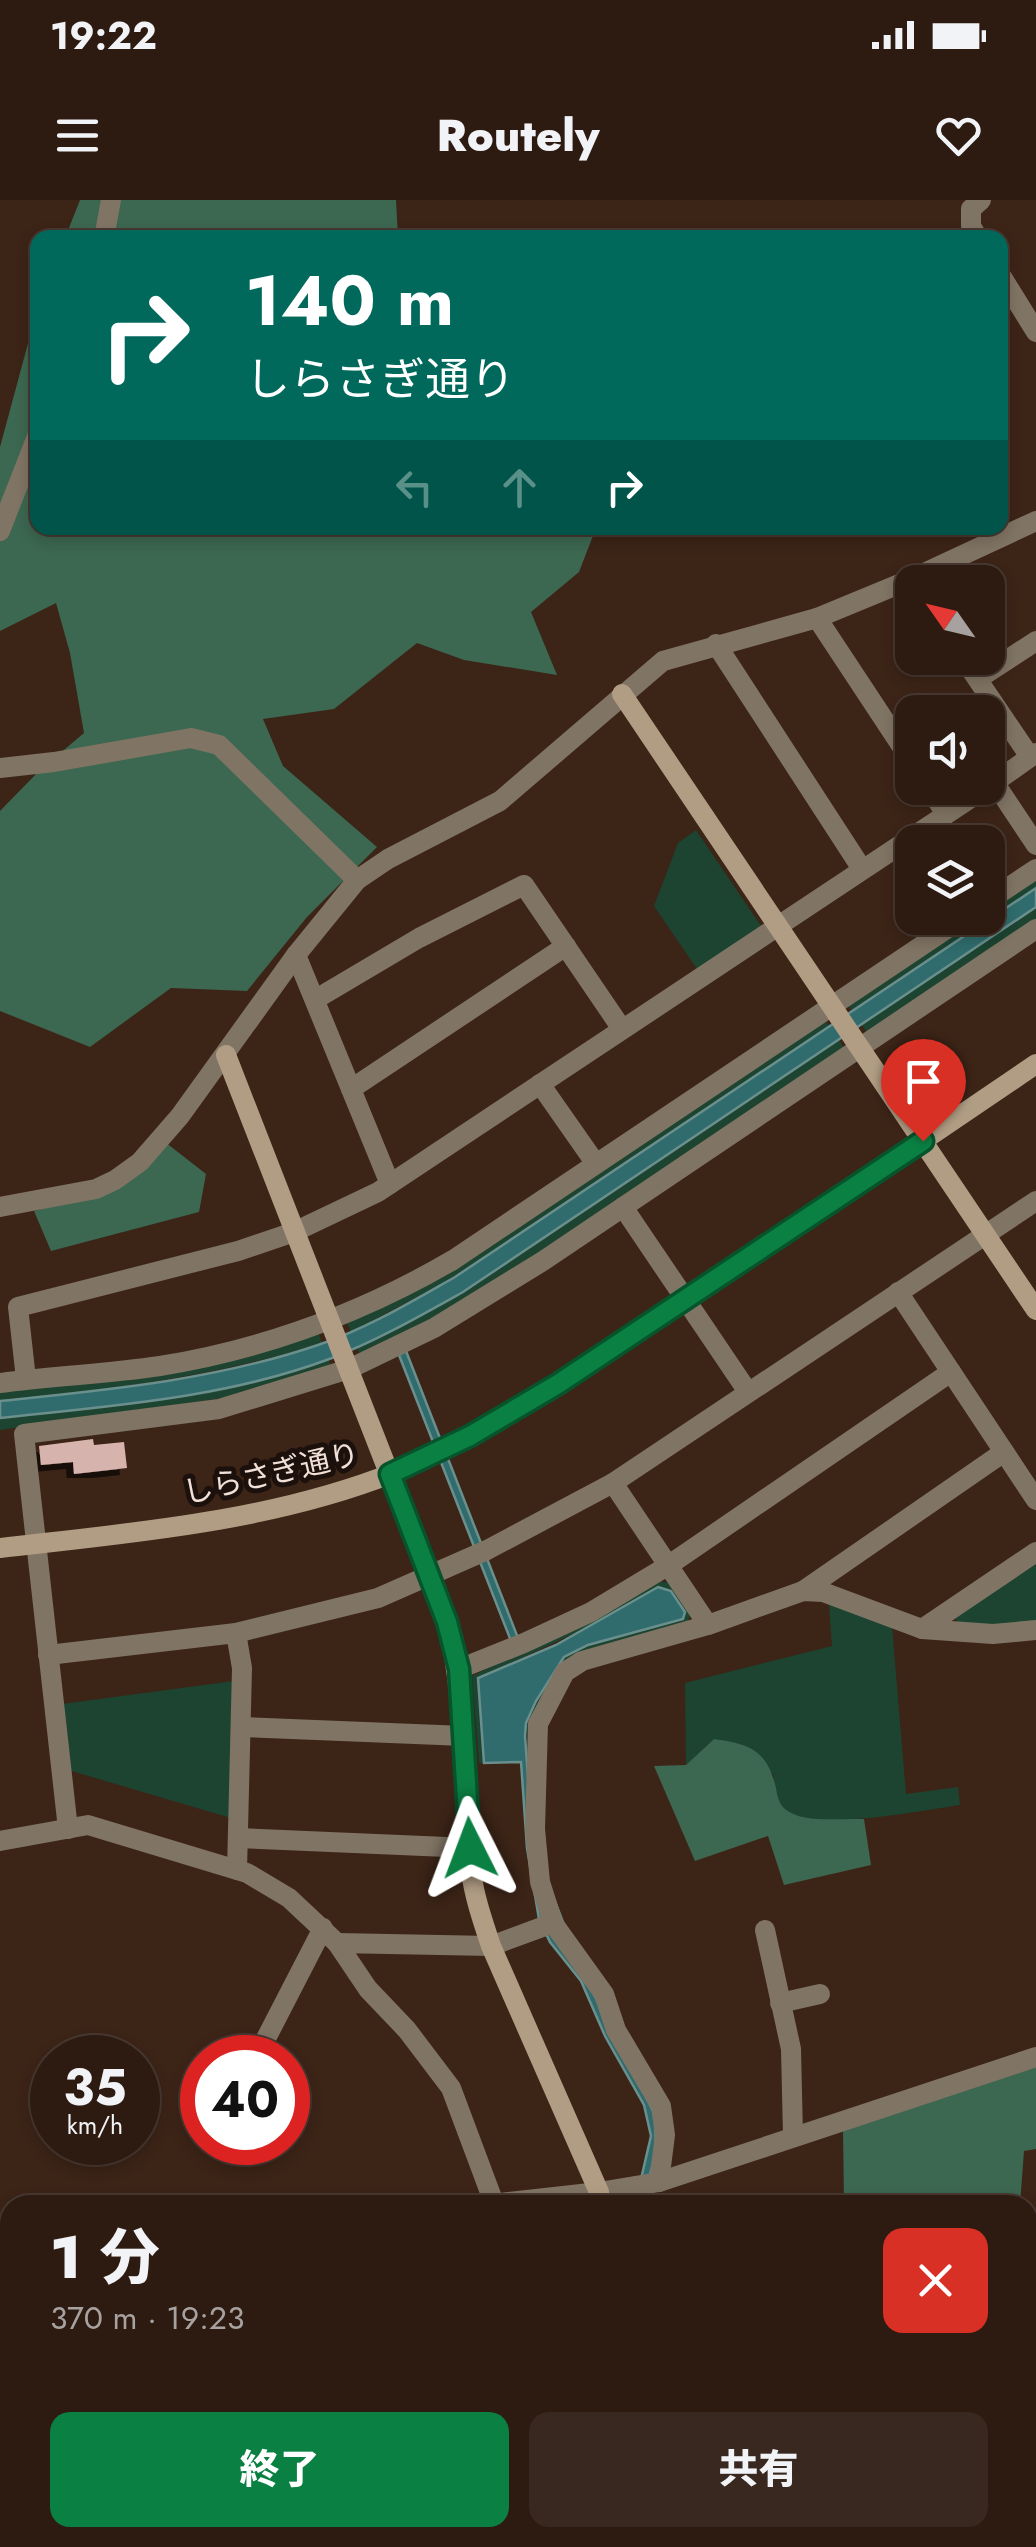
<!DOCTYPE html>
<html lang="ja">
<meta charset="utf-8">
<style>
body{margin:0;font-family:Jost,"Noto Sans JP",sans-serif;background:#39281f;color:#f1f3f6;height:100vh;display:flex;flex-direction:column;font-size:38px;white-space:nowrap}
*{box-sizing:border-box;margin:0}
p{font-size:32px;color:#a7a19f}
.icon{flex:none;width:55px;height:55px;fill:none;stroke:currentColor;stroke-width:2;stroke-linecap:round;stroke-linejoin:round}
.map{position:relative;flex:1;overflow:hidden}
.details{position:absolute;left:0px;top:1995px;width:1038px;height:352px;display:flex;flex-direction:column;background:#2d1b11;border-radius:30px 30px 0 0;box-shadow:0 5px 15px #0003,0 0 0 2px #483931}
.details>*{flex:none}
.top-card{position:absolute;left:30px;top:30px;width:978px;height:305px;border-radius:20px;box-shadow:0 5px 15px #0003,0 0 0 2px #483931;background:#00695c;color:#fff;overflow:hidden}
.needle{width:65px;rotate:304deg}
.buttons{position:absolute;left:895px;top:365px;display:grid;gap:20px}
.buttons a{display:grid;place-items:center;width:110px;height:110px;border-radius:20px;background:#2d1b11;box-shadow:0 5px 15px #0003,0 0 0 2px #483931;font-size:50px}
.speed{position:absolute;left:30px;top:1835px;display:flex;gap:20px;font-size:50px;font-weight:700;text-align:center}
.speed>*{display:grid;place-content:center;width:130px;height:130px;border-radius:50%;background:#2d1b11;box-shadow:0 5px 15px #0003,0 0 0 2px #483931;line-height:1}
.speed small{font-size:25px;font-weight:400}
.speed .limit{border:15px solid #d22;background:#fff;color:#111}
.pin{position:absolute;display:grid;place-items:center;width:85px;height:85px;color:#fff;margin:-102px -42px;border-radius:50% 50% 50% 0;rotate:-45deg;box-shadow:0 0 10px #0007}
.pin .icon{rotate:45deg}
.me{position:absolute;width:110px;margin:-55px;rotate:357deg;stroke-linejoin:round;filter:drop-shadow(0 0 8px #0008)}
.turn{display:flex;align-items:center;gap:35px;height:210px;padding:0 50px;font-size:45px}
.turn .icon{width:130px;height:130px;stroke-width:2.5}
.turn b{display:block;font-size:70px;line-height:85px}
.lanes{display:flex;align-items:center;height:95px;padding:0 50px;background:#0003;justify-content:center;gap:50px;direction:ltr}
.lanes .off{opacity:.35}
.round{display:grid;place-items:center;flex:none;width:105px;height:105px;border-radius:20px;background:#39281f}
.head{display:flex;align-items:center;justify-content:space-between;height:170px;padding:0 50px}
h1{font-size:60px;font-weight:800;line-height:75px}
.button{display:flex;gap:20px;margin-top:auto;padding:20px 50px}
.button a{flex:1;height:115px;border-radius:20px;background:#0b8043;color:#fff;font-size:40px;font-weight:800;line-height:115px;text-align:center}
.button a+a{background:#39281f;color:#f1f3f6}
.status{display:flex;justify-content:space-between;align-items:center;height:70px;padding:0 50px;background:#2d1b11;direction:ltr}
.status svg{height:28px;fill:currentColor}
header{display:flex;justify-content:space-between;align-items:center;height:130px;padding:0 50px;background:#2d1b11;font-size:45px;font-weight:800}
.map>svg:first-child{display:block}
.green{fill:#1c4430}
.forest{fill:#3c6750}
.water{fill:#306c6d;stroke:#6a8f8d;stroke-width:2.5}
.building{fill:#d7b3ad;filter:url(#shadow)}
.lines{fill:none;stroke-linecap:round;stroke-linejoin:round}
.street{stroke:#807464;stroke-width:20}
.secondary{stroke:#b19d84;stroke-width:20}
.route-casing{stroke:#07532c;stroke-width:25}
.route{stroke:#0b8043;stroke-width:18}
.labels{text-anchor:middle;dominant-baseline:central;stroke-width:10;stroke-linejoin:round;paint-order:stroke}
.street-label{font-size:30px;fill:#f1e0d8;stroke:#1b100b}
</style>
<div class="status"><b>19:22</b><svg viewBox="0 0 49 12"><path d="M0 12V9h3v3zM5 12V6h3v6zM10 12V3h3v9zM15 12V0h3v12zM26 1h20v11H26zM47 4h2v5h-2z"/></svg></div>
<header><svg class="icon" aria-label="menu" viewBox="0 0 24 24"><path d="M4 6h16M4 12h16M4 18h16"/></svg>Routely<svg class="icon" aria-label="heart" viewBox="0 0 24 24"><path d="M12 20l-8-8c-3-5 5-10 8-4 3-6 11-1 8 4z"/></svg></header>
<div class="map">
<svg width="1036" height="2347" viewBox="0 0 1036 2347">
<defs>
<filter id="shadow"><feDropShadow dx="-7" dy="7" stdDeviation="0" flood-color="#0009"/></filter>
</defs>
<rect width="100%" height="100%" fill="#3c2417"/>
<g class="green">
<polygon points="696,630 761,726 697,769 654,706 678,643"/>
<polygon points="1036,677 1036,688 852,811 846,802 975,718 988,718 988,710"/>
<polygon points="1036,707 1036,722 869,836 862,825"/>
<polygon points="823,817 829,826 455,1077 351,1132 346,1121"/>
<polygon points="839,840 846,851 501,1081 361,1158 357,1148 463,1092"/>
<path d="M318,1132L322,1143C217,1176 110,1190 0,1201V1191Z"/>
<polygon points="328,1159 332,1168 244,1195 0,1230 0,1218 217,1189"/>
<polygon points="1036,1364 1036,1424 957,1427 956,1416"/>
<polygon points="660,1381 673,1384 691,1412 687,1424 560,1470 531,1588 526,1523 548,1479 564,1457 588,1445 683,1420 607,1418 479,1478 484,1563 479,1563 472,1476"/>
<path d="M829,1404L892,1426L906,1594L958,1587L960,1605C923,1610 818,1632 787,1611C776,1603 775,1586 773,1574L714,1539L686,1565L685,1483L832,1446Z"/>
<polygon points="234,1481 231,1618 68,1570 62,1504"/>
<polygon points="0,2101 10,2102 10,2336 0,2335"/>
<polygon points="16,2338 340,2338 339,2345 356,2347 72,2347"/>
<polygon points="757,2338 999,2338 1015,2342 1014,2347 756,2347"/>
</g>
<g class="forest">
<polygon points="80,0 396,0 398,37 65,38"/>
<polygon points="37,110 38,328 596,328 579,372 531,412 557,475 464,460 417,443 334,509 263,519 283,566 377,647 307,717 247,791 171,788 90,847 0,811 0,611 39,571 84,533 70,453 56,403 0,431 0,247"/>
<polygon points="165,942 206,974 199,1012 51,1051 34,1011 63,1003"/>
<path d="M714,1539C750,1544 767,1550 776,1588C777,1595 779,1604 785,1609C803,1624 842,1618 864,1619L871,1665L784,1685L768,1636L695,1661L654,1566L686,1565Z"/>
<polygon points="1036,1865 1036,1949 1024,1951 1020,2005 844,2005 843,1931"/>
<polygon points="523,2338 687,2338 681,2347 523,2347"/>
</g>
<g class="water">
<path d="M1036,688V707L463,1092C420,1116 378,1140 332,1158C227,1198 111,1206 0,1218V1201C107,1190 215,1180 318,1145C366,1129 411,1102 455,1077Z"/>
<polygon points="406,1151 518,1438 511,1441 399,1155"/>
<polygon points="658,1387 671,1391 685,1412 683,1419 588,1445 564,1457 536,1501 526,1523 525,1536 533,1645 582,1771 655,1915 656,1951 649,1978 641,1979 651,1936 644,1905 605,1836 581,1781 550,1742 539,1719 527,1648 521,1562 484,1563 478,1478 556,1445"/>
</g>
<polygon class="building" points="93,1239 94,1245 124,1242 127,1268 74,1274 73,1262 41,1265 39,1246"/>
<g class="lines">
<g class="street">
<polyline points="104,38 111,0"/>
<polyline points="978,38 971,26 971,9 981,0"/>
<polyline points="1000,74 1036,132"/>
<polyline points="0,331 38,234"/>
<polyline points="817,418 912,562"/>
<polyline points="716,444 862,669"/>
<polyline points="963,458 1030,557"/>
<polyline points="978,479 1036,441"/>
<polyline points="0,568 54,562 191,538 219,545 357,680"/>
<polyline points="994,582 1036,645"/>
<polyline points="988,587 1036,553"/>
<polyline points="929,588 946,614"/>
<polyline points="988,701 1036,669"/>
<polyline points="296,755 390,984"/>
<polyline points="316,799 419,738 524,685 622,829"/>
<polyline points="540,884 596,964"/>
<polyline points="351,889 566,746"/>
<polyline points="0,1007 96,989 115,980 140,962 180,916 296,755 357,680 388,659 500,601 663,461 817,418 909,380 1036,321"/>
<polyline points="623,1007 748,1192"/>
<polyline points="898,1092 1036,1300"/>
<polyline points="26,1179 18,1107 238,1051 294,1032 378,992 986,588"/>
<path d="M0,1183C53,1176 107,1174 160,1166C265,1149 362,1113 453,1060L963,718"/>
<polyline points="613,1283 708,1425"/>
<polyline points="803,1391 1004,1252"/>
<polyline points="922,1429 1036,1352"/>
<polyline points="236,1433 242,1468 237,1670"/>
<polyline points="48,1455 236,1433 378,1398 487,1350 613,1283 1036,1001"/>
<polyline points="459,1469 524,1443 591,1412 669,1365 951,1172"/>
<polyline points="241,1527 464,1536"/>
<polyline points="68,1629 24,1234 219,1209 349,1169 434,1128 543,1061 1036,729"/>
<polyline points="238,1638 470,1648"/>
<polyline points="0,1641 88,1625 247,1673 289,1698 337,1743 368,1789 407,1830 451,1888 494,2003"/>
<polyline points="765,1730 791,1849 793,1936"/>
<polyline points="337,1743 491,1746 553,1723"/>
<polyline points="780,1803 820,1794"/>
<polyline points="258,1854 323,1728"/>
<polyline points="659,1982 665,1935 661,1906 616,1830 604,1794 553,1723 540,1682 535,1629 538,1524 565,1472 582,1461 708,1425 803,1391 823,1392 922,1429 993,1434 1036,1430"/>
<polyline points="482,2005 599,1992 659,1982 1036,1857"/>
<polyline points="0,2024 10,2025"/>
<polyline points="403,2347 405,2338"/>
</g>
<g class="secondary">
<polyline points="622,494 1036,1110"/>
<path d="M226,855L447,1422C467,1504 462,1587 471,1671C474,1696 483,1722 491,1746L599,1992"/>
<path d="M0,1348C131,1333 268,1322 393,1273C488,1236 574,1173 659,1117C786,1034 911,949 1036,864"/>
</g>
</g>
<g class="lines">
<defs>
<polyline id="route" points="470,1648 459,1469 447,1422 390,1274 470,1236 558,1184 923,941"/>
</defs>
<use href="#route" class="route-casing"/>
<use href="#route" class="route"/>
</g>
<g class="labels">
<g class="street-label">
<text transform="translate(271 1273) rotate(-13)">しらさぎ通り</text>
</g>
</g>
</svg>
<div class="buttons">
<a><svg class="needle" viewBox="-14 -14 28 28"><path d="M0-13l5 13h-10z" fill="#e53935"/><path d="M0 13l5-13h-10z" fill="#a7a19f"/></svg></a>
<a><svg class="icon" aria-label="sound" viewBox="0 0 24 24"><path d="M4 9h4l5-4v14l-5-4H4zM17 9q2 3 0 6"/></svg></a>
<a><svg class="icon" aria-label="layers" viewBox="0 0 24 24"><path d="M12 4l9 5-9 5-9-5zM3 14l9 5 9-5"/></svg></a>
</div>
<div class="speed"><div>35<small>km/h</small></div><div class="limit">40</div></div>
<div class="pin" style="left:923px;top:941px;background:#d93025"><svg class="icon" aria-label="arrive" viewBox="0 0 24 24"><path d="M6 21V4h12l-3 4 3 4H6"/></svg></div>
<svg class="me" style="left:470px;top:1648px" viewBox="-20 -20 40 40"><path d="M0-17L14 15 0 8-14 15z" fill="#0b8043" stroke="#fff" stroke-width="4"/></svg>
<div class="top-card">
<div class="turn"><svg class="icon" aria-label="right" viewBox="0 0 24 24"><path d="M7 20v-9h11M14 6l5 5-5 5"/></svg><div><b>140 m</b>しらさぎ通り</div></div>
<div class="lanes"><svg class="icon off" aria-label="left" viewBox="0 0 24 24"><path d="M17 20v-9H6M10 6l-5 5 5 5"/></svg><svg class="icon off" aria-label="ahead" viewBox="0 0 24 24"><path d="M12 20V5M6 11l6-6 6 6"/></svg><svg class="icon" aria-label="right" viewBox="0 0 24 24"><path d="M7 20v-9h11M14 6l5 5-5 5"/></svg></div>
</div>
<section class="details">
<div class="head"><div><h1>1 分</h1><p>370 m · 19:23</p></div><a class="round" style="background:#d93025;color:#fff"><svg class="icon" aria-label="close" viewBox="0 0 24 24"><path d="M6 6l12 12M18 6L6 18"/></svg></a></div>
<div class="button"><a>終了</a><a>共有</a></div>
</section>
</div>
